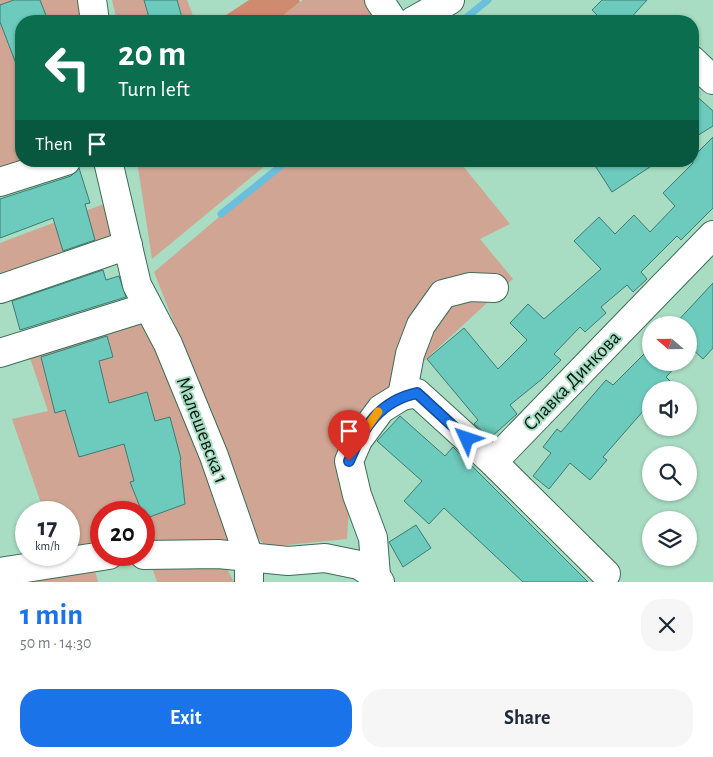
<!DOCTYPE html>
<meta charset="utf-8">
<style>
body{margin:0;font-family:"Alegreya Sans",sans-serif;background:#f6f6f7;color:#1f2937;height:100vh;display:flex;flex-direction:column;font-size:19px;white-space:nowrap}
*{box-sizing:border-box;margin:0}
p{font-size:16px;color:#747a83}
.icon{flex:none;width:28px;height:28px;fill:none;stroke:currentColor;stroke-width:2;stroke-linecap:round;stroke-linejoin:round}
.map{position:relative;height:582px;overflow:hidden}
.panel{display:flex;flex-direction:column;background:#fff;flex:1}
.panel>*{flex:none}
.hud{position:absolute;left:15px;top:15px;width:684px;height:152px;border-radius:20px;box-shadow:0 1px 4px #0004;background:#0b6e4f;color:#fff;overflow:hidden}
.needle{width:32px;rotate:290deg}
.buttons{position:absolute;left:642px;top:316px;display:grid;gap:10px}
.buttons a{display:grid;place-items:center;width:55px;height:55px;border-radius:50%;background:#fff;box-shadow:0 1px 4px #0004;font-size:25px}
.speed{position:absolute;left:15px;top:501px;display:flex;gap:10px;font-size:25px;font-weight:700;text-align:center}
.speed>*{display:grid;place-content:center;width:65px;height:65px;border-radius:50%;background:#fff;box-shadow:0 1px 4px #0004;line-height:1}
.speed small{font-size:12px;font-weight:400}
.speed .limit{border:8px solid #d22;background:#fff;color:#111}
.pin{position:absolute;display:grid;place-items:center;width:42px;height:42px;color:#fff;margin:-51px -21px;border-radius:50% 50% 50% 0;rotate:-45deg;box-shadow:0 0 5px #0007}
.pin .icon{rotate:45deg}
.me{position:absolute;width:55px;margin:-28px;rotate:312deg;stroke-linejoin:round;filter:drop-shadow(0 0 4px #0008)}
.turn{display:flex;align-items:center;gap:18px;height:105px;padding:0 20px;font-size:22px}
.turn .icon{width:65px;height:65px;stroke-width:2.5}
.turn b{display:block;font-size:35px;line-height:42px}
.then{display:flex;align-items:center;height:48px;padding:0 20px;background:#0003;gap:10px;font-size:19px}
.round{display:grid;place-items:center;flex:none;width:52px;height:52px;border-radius:20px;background:#f6f6f7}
.summary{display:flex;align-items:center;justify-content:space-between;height:85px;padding:0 20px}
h1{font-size:30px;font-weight:700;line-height:38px;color:#1a73e8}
.button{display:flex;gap:10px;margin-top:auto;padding:10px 20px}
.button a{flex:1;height:58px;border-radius:20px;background:#1a73e8;color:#fff;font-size:20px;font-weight:700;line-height:58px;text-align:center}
.button a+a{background:#f6f6f7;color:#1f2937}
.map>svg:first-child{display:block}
.green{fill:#d0a594}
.forest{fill:#ce8b6f}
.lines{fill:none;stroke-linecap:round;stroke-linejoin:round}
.stream{stroke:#6bbfdd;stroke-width:7}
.building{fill:#6dcbbd;stroke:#3e7b72}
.minor-casing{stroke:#3c6d57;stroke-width:30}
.minor{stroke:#fff;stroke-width:28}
.route-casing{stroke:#114b97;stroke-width:12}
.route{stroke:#1a73e8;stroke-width:9}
.slow{stroke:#f59e0b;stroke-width:9}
.labels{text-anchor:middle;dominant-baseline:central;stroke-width:4;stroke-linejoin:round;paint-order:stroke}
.street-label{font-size:20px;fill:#041810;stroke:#a8ddc3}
</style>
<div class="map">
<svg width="713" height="582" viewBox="0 0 713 582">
<rect width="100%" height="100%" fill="#a8ddc3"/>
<g class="green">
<polygon points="0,0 86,0 89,21 21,21 21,161 0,177"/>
<polygon points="112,0 187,0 195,21 117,21"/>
<polygon points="303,0 374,0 387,21 276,21"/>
<polygon points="137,161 271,161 152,259"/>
<polygon points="285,161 459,161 510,224 480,239 513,279 411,373 352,464 347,539 266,547 250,528 225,452 154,272"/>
<polygon points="109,202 119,246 0,299 0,243"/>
<polygon points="141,316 175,380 233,540 153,546 151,539 144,540 144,512 101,512 101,544 69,550 69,512 44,512 12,419 48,411 29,355"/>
<polygon points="150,561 223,567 227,569 234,582 157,582"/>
<polygon points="95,571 98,582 1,582"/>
</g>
<polygon class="forest" points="249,0 299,0 300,2 276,21 217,21"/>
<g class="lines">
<g class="stream">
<polyline points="462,21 488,0"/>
<polyline points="221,214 287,161"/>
</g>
</g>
<g class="building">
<polygon points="14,0 40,0 48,21 21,21 20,74 0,22 0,5"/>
<polygon points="144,0 177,0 183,21 150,21"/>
<polygon points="602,0 647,0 628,21 603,21 592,10"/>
<polygon points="692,92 713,111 713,126 692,139"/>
<polygon points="713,137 713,208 681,240 677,236 641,272 647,279 633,292 627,285 601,307 606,313 585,332 580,327 554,354 561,360 542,379 510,405 517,414 490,438 474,424 478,420 427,359 464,328 498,369 527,340 510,323 528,304 544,319 601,269 574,241 599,217 615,234 634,215 650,232 675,206 663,193 693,163 692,158"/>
<polygon points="592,161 659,161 612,192"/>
<polygon points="79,168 90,203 85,204 95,240 63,251 53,218 0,238 0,199 71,176"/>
<polygon points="103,270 106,280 119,276 126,297 20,330 12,301"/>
<polygon points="713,283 713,348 703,359 689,346 689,325 674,325"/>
<polygon points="107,336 113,357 99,361 109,403 147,392 155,421 170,417 181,459 180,460 185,504 144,519 144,512 142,512 130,482 134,481 124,444 79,457 65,410 55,413 41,357"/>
<polygon points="651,347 651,362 680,362 666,377 679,390 651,390 651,402 603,457 607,460 590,480 570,463 549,489 533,476 551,453 543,447 557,429 561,432 606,380 613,385"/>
<polygon points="400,416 445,456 453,447 588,582 523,582 444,508 429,524 404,501 422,481 377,441"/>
<polygon points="416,525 431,548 403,567 389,542"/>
</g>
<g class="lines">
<defs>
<g id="minor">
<polyline points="92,0 95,21"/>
<polyline points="379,0 393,21"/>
<polyline points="413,21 450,0"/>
<polyline points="692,60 713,80"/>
<polyline points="108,161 137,285 168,344 214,456 249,557 249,582"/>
<polyline points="0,182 66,161"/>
<polyline points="0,289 128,245"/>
<polyline points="0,353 147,307"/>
<polyline points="402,396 410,354 421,325 443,294 470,287 494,288"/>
<polyline points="493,462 713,235"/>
<polyline points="144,555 218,554 288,561 325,558 359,565 376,576 380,582"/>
<polyline points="0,572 109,555"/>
<polyline points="376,576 373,538 357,495 349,461 358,440 381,409 402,396 417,393 493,462 606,574"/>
</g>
</defs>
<use href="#minor" class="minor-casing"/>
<use href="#minor" class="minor"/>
</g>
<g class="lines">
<defs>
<path id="route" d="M349,461C363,427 380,401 417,393L467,439"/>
</defs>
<use href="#route" class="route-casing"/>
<use href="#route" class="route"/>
<polyline class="slow" points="358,440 378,412"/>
</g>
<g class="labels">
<g class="street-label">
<text transform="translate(572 381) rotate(-46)">Славка Динкова</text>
<text transform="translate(202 430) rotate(69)">Малешевска 1</text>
</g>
</g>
</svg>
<div class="buttons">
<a><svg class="needle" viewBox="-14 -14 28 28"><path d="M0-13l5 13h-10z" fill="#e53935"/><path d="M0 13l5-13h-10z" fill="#747a83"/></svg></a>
<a><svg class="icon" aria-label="sound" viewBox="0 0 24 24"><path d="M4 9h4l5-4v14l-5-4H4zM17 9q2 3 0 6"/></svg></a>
<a><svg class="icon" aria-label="search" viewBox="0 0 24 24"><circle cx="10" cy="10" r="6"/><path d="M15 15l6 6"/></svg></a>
<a><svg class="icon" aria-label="layers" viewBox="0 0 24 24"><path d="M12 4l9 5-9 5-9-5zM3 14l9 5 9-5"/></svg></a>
</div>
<div class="speed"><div>17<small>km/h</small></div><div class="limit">20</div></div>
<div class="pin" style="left:349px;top:461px;background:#d93025"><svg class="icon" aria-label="arrive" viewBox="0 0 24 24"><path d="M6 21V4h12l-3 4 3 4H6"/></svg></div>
<svg class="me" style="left:467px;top:439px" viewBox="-20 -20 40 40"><path d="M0-17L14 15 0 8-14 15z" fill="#1a73e8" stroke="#fff" stroke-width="4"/></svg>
<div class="hud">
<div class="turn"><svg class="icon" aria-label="left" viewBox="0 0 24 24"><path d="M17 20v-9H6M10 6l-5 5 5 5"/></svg><div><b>20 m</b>Turn left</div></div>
<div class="then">Then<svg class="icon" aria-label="arrive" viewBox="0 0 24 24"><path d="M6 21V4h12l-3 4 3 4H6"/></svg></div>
</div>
</div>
<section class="panel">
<div class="summary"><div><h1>1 min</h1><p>50 m · 14:30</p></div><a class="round"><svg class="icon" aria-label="close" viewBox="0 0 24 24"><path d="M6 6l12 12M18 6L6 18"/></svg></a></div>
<div class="button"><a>Exit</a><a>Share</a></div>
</section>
